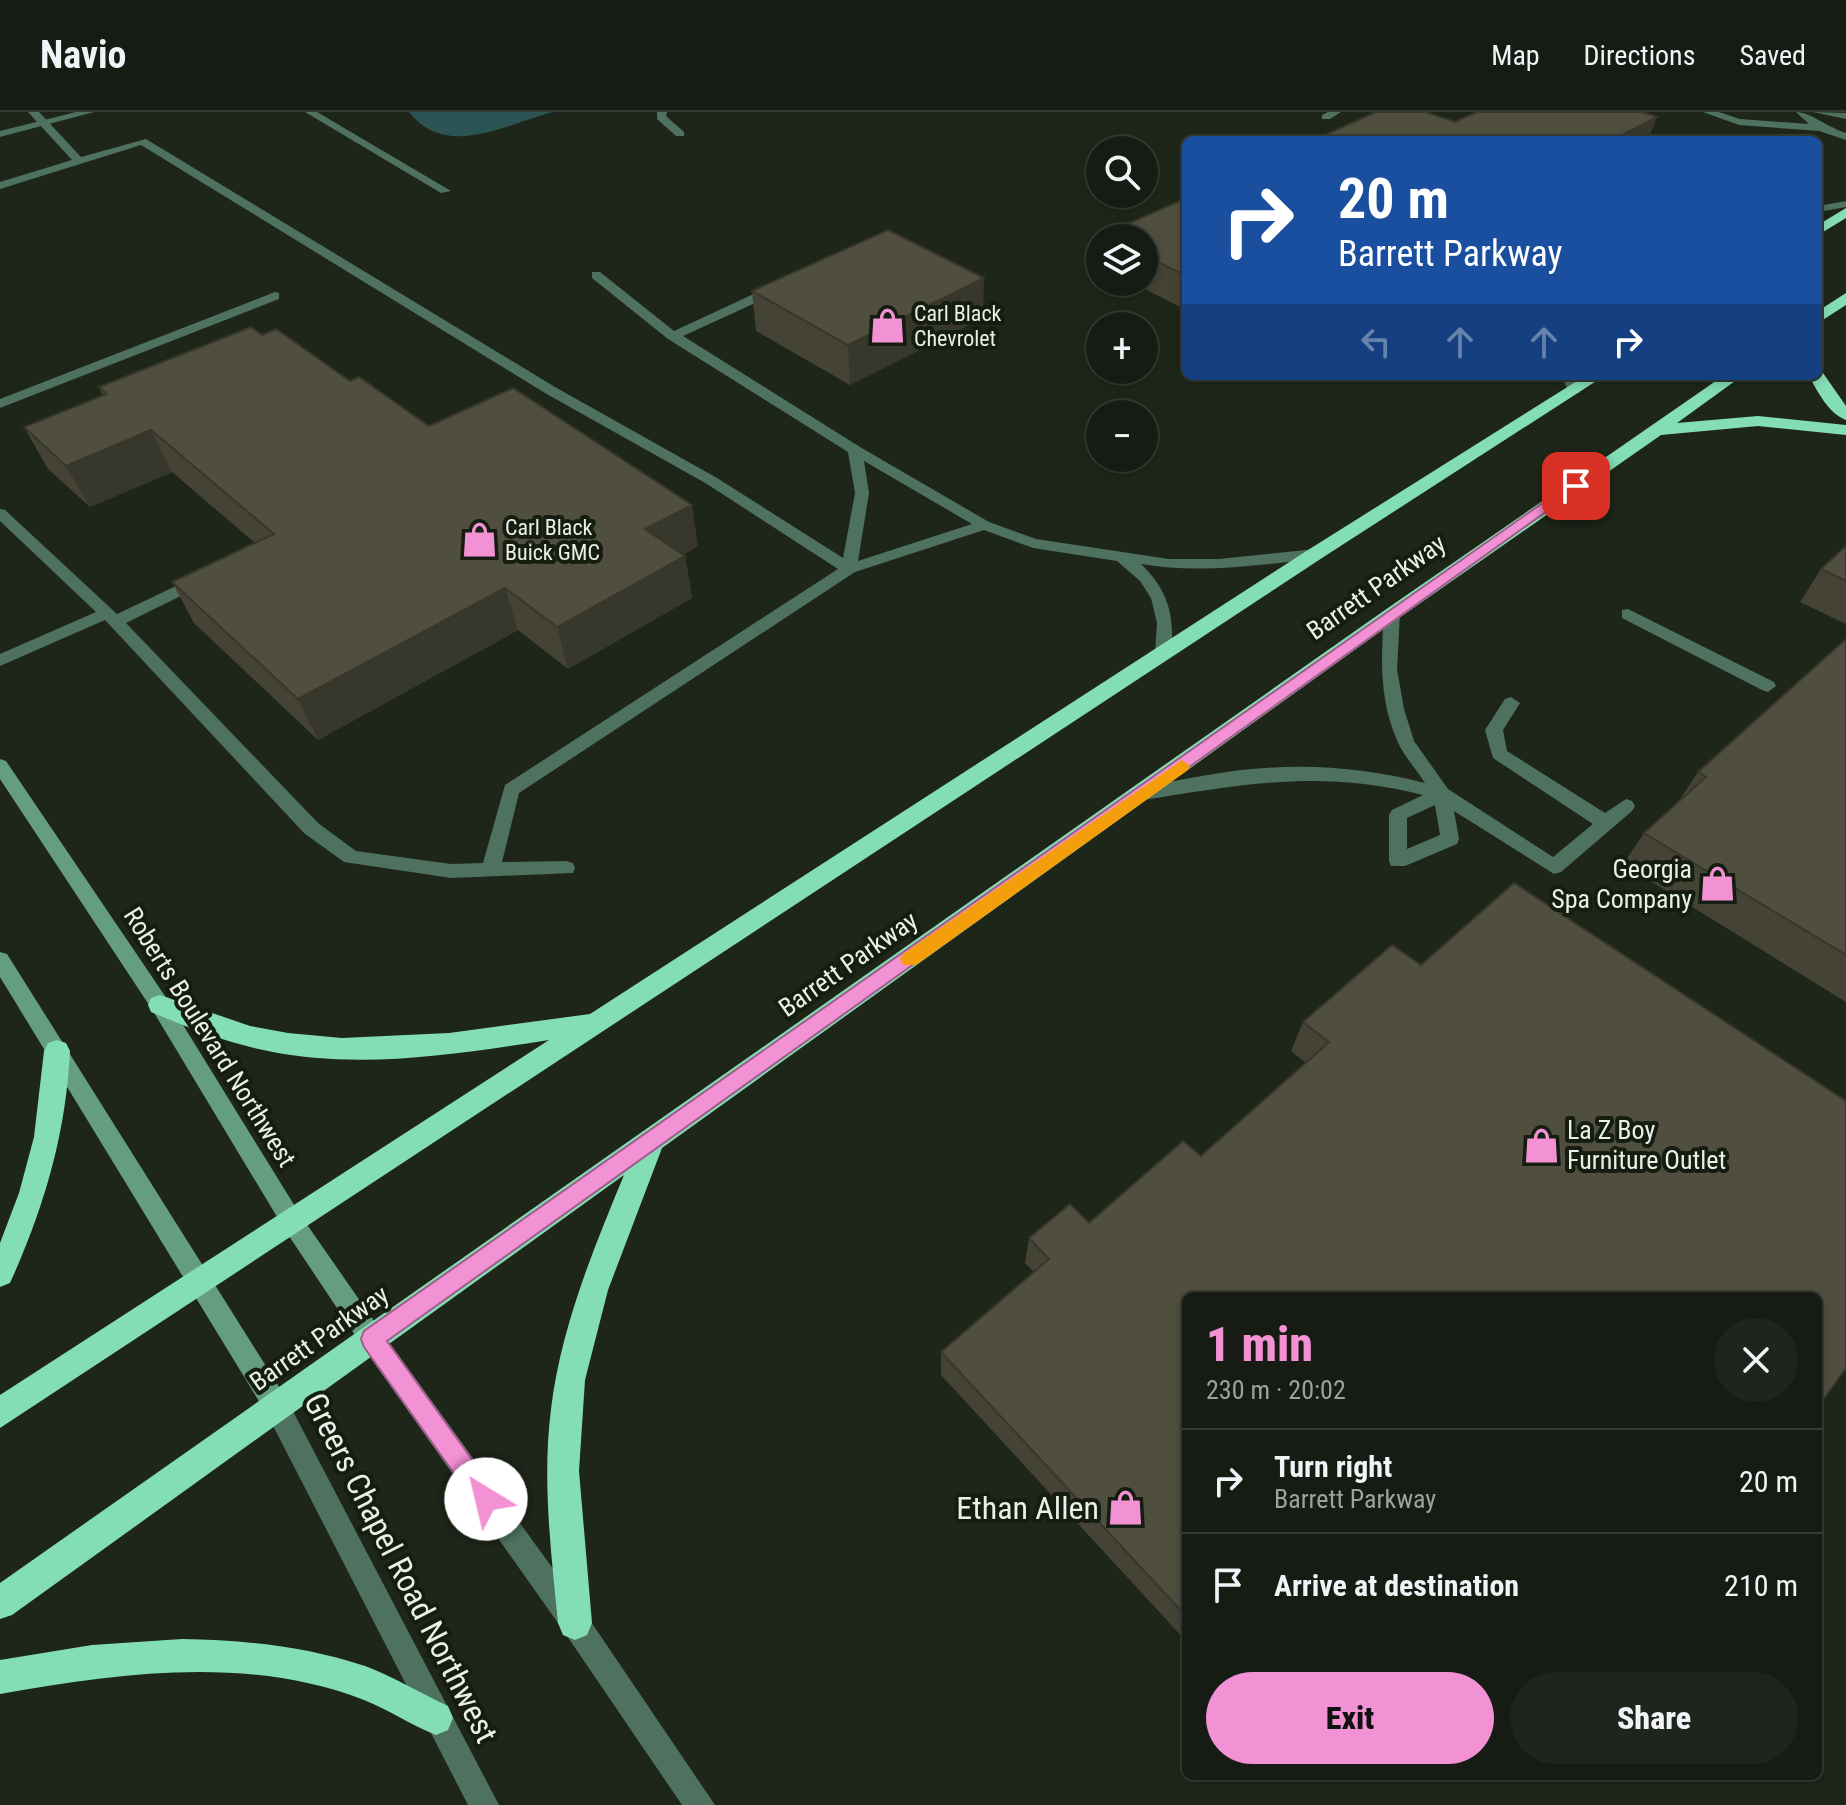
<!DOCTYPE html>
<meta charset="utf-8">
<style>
body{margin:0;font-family:"Roboto Condensed",sans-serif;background:#1f251c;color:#f1f3f6;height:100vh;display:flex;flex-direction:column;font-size:30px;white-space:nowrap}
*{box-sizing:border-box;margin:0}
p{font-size:26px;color:#9ea1a0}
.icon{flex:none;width:44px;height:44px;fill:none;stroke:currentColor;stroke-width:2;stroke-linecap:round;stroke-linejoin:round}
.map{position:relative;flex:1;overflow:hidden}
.panel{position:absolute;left:1182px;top:1180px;width:640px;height:488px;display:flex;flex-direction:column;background:#161c13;border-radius:12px;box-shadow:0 4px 12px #0003,0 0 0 2px #353a33}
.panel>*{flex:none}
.guide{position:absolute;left:1182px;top:24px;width:640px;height:244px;border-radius:12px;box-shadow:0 4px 12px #0003,0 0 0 2px #353a33;background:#1a4fa0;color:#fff;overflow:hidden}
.controls{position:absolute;left:1086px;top:24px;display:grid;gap:16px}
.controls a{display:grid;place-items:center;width:72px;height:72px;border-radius:50%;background:#161c13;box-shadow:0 4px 12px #0003,0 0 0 2px #353a33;font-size:40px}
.pin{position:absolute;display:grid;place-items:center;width:68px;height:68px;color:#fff;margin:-34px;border-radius:16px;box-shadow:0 4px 12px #0006}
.me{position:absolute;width:88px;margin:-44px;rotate:324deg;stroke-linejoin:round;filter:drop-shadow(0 0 6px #0008)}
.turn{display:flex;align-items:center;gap:28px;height:168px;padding:0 24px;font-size:36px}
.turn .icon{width:104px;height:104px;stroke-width:2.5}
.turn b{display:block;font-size:56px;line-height:68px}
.lanes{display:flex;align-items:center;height:76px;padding:0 24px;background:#0003;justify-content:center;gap:40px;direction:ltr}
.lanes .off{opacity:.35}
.round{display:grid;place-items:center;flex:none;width:84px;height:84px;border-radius:42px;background:#1f251c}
.overview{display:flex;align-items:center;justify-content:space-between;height:136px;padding:0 24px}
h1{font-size:48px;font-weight:800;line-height:60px;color:#f391d5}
.action{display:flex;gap:16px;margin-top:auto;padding:16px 24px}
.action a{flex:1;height:92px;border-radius:48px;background:#f391d5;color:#111;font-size:32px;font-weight:800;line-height:92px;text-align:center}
.action a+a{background:#1f251c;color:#f1f3f6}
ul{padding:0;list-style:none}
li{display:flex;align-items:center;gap:24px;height:104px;padding:0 24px;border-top:2px solid #353a33}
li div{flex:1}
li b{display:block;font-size:30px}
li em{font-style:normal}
header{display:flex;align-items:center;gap:48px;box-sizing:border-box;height:112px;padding:0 40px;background:#161c13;border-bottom:2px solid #353a33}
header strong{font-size:38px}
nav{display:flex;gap:44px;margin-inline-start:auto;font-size:28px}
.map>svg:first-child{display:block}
.water{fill:#2d5454}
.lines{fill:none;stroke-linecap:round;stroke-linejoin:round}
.lane{fill:#4e7160;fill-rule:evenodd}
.street{fill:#4e7160;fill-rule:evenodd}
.secondary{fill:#659d83;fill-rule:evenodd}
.highway{fill:#84deb5;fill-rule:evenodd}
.wall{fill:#454335}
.shaded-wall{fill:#38372b}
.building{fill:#504e3e;stroke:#38372b;stroke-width:2}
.route{fill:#f391d5;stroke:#9e5e8a;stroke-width:2}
.slow{fill:#f59e0b}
.labels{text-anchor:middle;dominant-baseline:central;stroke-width:8;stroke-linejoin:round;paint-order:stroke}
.far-poi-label{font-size:22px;fill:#eaefe7;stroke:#151c10;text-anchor:start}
.street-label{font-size:26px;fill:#eaefe7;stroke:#151c10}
.poi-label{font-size:26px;fill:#eaefe7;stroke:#151c10;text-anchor:end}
.near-poi-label{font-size:32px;fill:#eaefe7;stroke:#151c10;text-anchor:end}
.near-street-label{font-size:32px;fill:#eaefe7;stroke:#151c10}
</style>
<header>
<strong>Navio</strong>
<nav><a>Map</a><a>Directions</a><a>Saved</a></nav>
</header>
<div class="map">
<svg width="1846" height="1693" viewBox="0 0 1846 1693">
<rect width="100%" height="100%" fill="#1e2619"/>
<path class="water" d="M409,0H553C506,12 447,48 409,0Z"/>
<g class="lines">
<g class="lane">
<path d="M28,0H39L81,45L146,27L555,275L717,366L843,446L855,381L848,340L668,227L592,166V160H600L674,219L771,174H779V180L683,224L860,335L989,410L1036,427L1169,447H1219L1315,437L1323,442L1315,447C1257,453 1199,462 1141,452C1169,479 1175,505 1171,542L1163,547L1155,542L1157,511L1151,486L1140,469L1117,449L1033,436L984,418L855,460L519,681L502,750L566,749L573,751L575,756L573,761L451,766L344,750L304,721L105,508L0,554V542L96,500L0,409V397L5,398L117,502L195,465H207V471L126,511L318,711L356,739L451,752L483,751L505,673L838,457L707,372L545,281L141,33L0,77V70L72,48ZM864,349L972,412L858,449L869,381Z"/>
<polygon points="305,0 317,0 451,79 441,81"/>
<polygon points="657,0 667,0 666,4 684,20 684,24 676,24 657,7"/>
<polygon points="1328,0 1341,0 1330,7 1322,7 1322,3"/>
<path d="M1703,0H1719L1740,7L1809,12L1796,0C1810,0 1829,16 1846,21V28L1819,19L1739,13Z"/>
<polygon points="1813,0 1846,1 1846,7"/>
<polygon points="1846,89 1846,95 1818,100 1818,94"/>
<polygon points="275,180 279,181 279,187 0,296 0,287"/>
<polygon points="1562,264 1576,264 1581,278 1579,281 1569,281"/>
<path d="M1392,497L1400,502L1397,557L1404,597L1414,629L1448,677L1553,745L1593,712L1493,646L1485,618L1505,587L1511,585L1520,591L1503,618L1507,639L1605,701L1626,687L1632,689L1635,694L1632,699L1561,760L1554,762L1454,699L1459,727L1457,732L1405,754H1391L1389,749V703L1392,698L1423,683C1322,657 1244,672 1144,688L1138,686L1135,681L1138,676L1144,674C1184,668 1225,658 1266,656C1319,652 1374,658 1425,671C1416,657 1403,643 1397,628C1379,587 1381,546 1384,502ZM1435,693L1440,723L1407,737V706Z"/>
<polygon points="1628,497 1774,570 1776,574 1768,580 1762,578 1622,506 1622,498"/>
</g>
<g class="street">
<polygon points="76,0 94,0 0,25 0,19"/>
<polygon points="372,1215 381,1219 585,1501 715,1693 682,1693 565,1521 363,1235 360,1227 363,1219"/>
<polygon points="277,1282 286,1286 499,1693 468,1693 268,1304 264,1295 268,1286"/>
</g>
<g class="secondary">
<polygon points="0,647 6,649 167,887 301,1104 381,1219 384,1227 381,1235 372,1239 363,1235 285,1118 153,899 0,667"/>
<polygon points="0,840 7,842 286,1286 290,1295 286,1304 277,1308 268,1304 0,865"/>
</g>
<g class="highway">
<polygon points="1846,96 1846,106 1818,123 1818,113"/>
<polygon points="1846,181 1846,193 1818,211 1818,199"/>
<path d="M1818,259L1823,261L1846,294V308C1828,301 1818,280 1809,264H1818Z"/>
<path d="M1585,264H1604L1322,446L0,1316V1283L549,928C458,942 360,958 268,939C228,931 189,916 151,900L148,893L151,886L160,883L250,914L288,921L342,926L449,921L590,902L1308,438Z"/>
<path d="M1723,264H1742L1677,311L1758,304L1846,313V323L1758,314L1661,323L1399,506L662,1036L608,1178L585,1268L579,1359L592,1511L587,1523L575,1528L563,1523L558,1511C551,1440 542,1368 551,1297C561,1215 593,1138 624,1063L12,1503L0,1507V1471L1385,498Z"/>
<path d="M57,928L66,931L70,939C66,1022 44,1096 10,1171L0,1175V1131L19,1081L34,1025L44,939L48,931Z"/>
<path d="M182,1527C244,1528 305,1534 365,1554C394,1565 420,1581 448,1594L453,1606L448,1618L436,1623C411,1613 389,1598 364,1588C248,1543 119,1561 0,1582V1548L92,1533Z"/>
</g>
</g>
<g class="wall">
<polygon points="1186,86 1186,198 1131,170 1144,170 1144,126 1102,126 1103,123"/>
<polygon points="752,179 983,206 850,273 756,219"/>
<polygon points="262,223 350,269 429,314 698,434 683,443 685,444 692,486 568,557 518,518 318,628 194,511 172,470 255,431 172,360 90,395 48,357 24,315 103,284 99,275"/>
<polygon points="1846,434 1846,512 1800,490 1821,457"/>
<polygon points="1846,527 1846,890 1623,752 1644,721 1679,689 1698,660"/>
<polygon points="1303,910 1818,1184 1186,1184 1186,1529 941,1263 941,1240 1034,1160 1025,1151 1029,1126 1089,1111 1201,1044 1306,951 1291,939"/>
</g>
<g class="shaded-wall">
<polygon points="1657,5 1648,28 1612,28"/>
<polygon points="984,166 983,206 850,273 848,233"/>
<polygon points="151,318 172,360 90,395 66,354"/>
<polygon points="692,393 698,434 653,459 645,417"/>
<polygon points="685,444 692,486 568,557 557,515"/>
<polygon points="505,476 518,518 318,628 298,587"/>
</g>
<g class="building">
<polygon points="1376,0 1426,0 1455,10 1477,0 1642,0 1657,5 1612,28 1314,28"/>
<polygon points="1186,86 1186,164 1144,143 1144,126 1109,126 1103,123"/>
<polygon points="888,118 984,166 848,233 752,179"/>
<polygon points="251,215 262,223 276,217 350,269 359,265 429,314 513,276 692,393 645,417 685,444 557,515 505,476 298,587 172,470 274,422 151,318 66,354 24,315 107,282 99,275"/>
<polygon points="1846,434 1846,469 1821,457"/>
<polygon points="1846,527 1846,843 1644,721 1706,665 1698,660"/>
<polygon points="1514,771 1846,989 1846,1256 1818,1295 1818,1184 1186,1184 1186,1504 941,1240 1049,1147 1029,1126 1070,1092 1089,1111 1183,1029 1201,1044 1329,930 1303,910 1392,833 1421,853"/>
</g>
<polygon class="route" points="1571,371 1582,374 387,1229 494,1378 498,1387 494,1395 486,1398 478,1395 364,1235 361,1227 364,1219"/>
<polygon class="slow" points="1182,648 1190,654 1188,658 916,853 903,853 900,847 903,842"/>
<defs>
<symbol id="shop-bare" viewBox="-9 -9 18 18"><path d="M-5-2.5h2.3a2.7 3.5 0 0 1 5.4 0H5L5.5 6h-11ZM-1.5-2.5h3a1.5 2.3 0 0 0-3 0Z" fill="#f391d5" stroke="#151c10" stroke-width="2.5" paint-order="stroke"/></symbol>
</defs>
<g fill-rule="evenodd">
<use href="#shop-bare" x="862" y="188" width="51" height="51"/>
<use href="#shop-bare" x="454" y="402" width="51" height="51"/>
<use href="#shop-bare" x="1692" y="746" width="51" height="51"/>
<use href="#shop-bare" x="1516" y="1008" width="51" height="51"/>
<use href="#shop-bare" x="1100" y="1370" width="51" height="51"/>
</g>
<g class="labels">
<g class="far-poi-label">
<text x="914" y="201">Carl Black<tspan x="914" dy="25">Chevrolet</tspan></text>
<text x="505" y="415">Carl Black<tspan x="505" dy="25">Buick GMC</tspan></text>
</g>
<g class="street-label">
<text transform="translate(1376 475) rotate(-35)">Barrett Parkway</text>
<text transform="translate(848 852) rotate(-35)">Barrett Parkway</text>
<text transform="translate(210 925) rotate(58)">Roberts Boulevard Northwest</text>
<text transform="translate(319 1226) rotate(-35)">Barrett Parkway</text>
</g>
<g class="poi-label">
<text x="1692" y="757">Georgia<tspan x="1692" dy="30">Spa Company</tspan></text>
<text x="1567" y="1018" text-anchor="start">La Z Boy<tspan x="1567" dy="30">Furniture Outlet</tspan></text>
</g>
<g class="near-poi-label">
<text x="1099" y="1396">Ethan Allen</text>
</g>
<g class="near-street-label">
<text transform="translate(401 1456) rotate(63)">Greers Chapel Road Northwest</text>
</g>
</g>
</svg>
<div class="controls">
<a><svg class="icon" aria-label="search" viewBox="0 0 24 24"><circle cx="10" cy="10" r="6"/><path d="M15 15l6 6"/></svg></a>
<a><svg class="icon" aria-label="layers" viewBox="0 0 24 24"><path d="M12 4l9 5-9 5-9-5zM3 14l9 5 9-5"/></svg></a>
<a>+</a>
<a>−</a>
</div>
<div class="pin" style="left:1576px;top:374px;background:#d93025"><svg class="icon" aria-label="arrive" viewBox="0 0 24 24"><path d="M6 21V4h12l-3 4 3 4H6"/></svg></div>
<svg class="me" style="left:486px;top:1387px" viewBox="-20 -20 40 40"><circle r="19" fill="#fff"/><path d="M0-13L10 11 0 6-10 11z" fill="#f391d5"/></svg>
<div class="guide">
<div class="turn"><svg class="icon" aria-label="right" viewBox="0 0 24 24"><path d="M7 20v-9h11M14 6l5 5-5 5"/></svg><div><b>20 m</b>Barrett Parkway</div></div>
<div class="lanes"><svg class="icon off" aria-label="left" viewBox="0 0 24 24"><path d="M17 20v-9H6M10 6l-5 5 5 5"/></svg><svg class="icon off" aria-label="ahead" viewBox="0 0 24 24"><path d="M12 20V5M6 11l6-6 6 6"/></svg><svg class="icon off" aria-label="ahead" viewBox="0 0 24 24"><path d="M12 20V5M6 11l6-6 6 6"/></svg><svg class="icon" aria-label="right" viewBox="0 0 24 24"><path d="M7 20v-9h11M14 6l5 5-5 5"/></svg></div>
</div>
<section class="panel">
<div class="overview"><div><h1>1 min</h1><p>230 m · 20:02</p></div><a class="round"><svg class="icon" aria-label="close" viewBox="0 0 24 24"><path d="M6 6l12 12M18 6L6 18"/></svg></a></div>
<ul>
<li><svg class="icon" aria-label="right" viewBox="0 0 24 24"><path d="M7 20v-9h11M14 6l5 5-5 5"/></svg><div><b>Turn right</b><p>Barrett Parkway</p></div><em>20 m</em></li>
<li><svg class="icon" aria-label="arrive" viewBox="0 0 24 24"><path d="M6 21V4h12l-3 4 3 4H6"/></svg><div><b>Arrive at destination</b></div><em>210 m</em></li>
</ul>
<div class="action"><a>Exit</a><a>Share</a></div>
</section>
</div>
